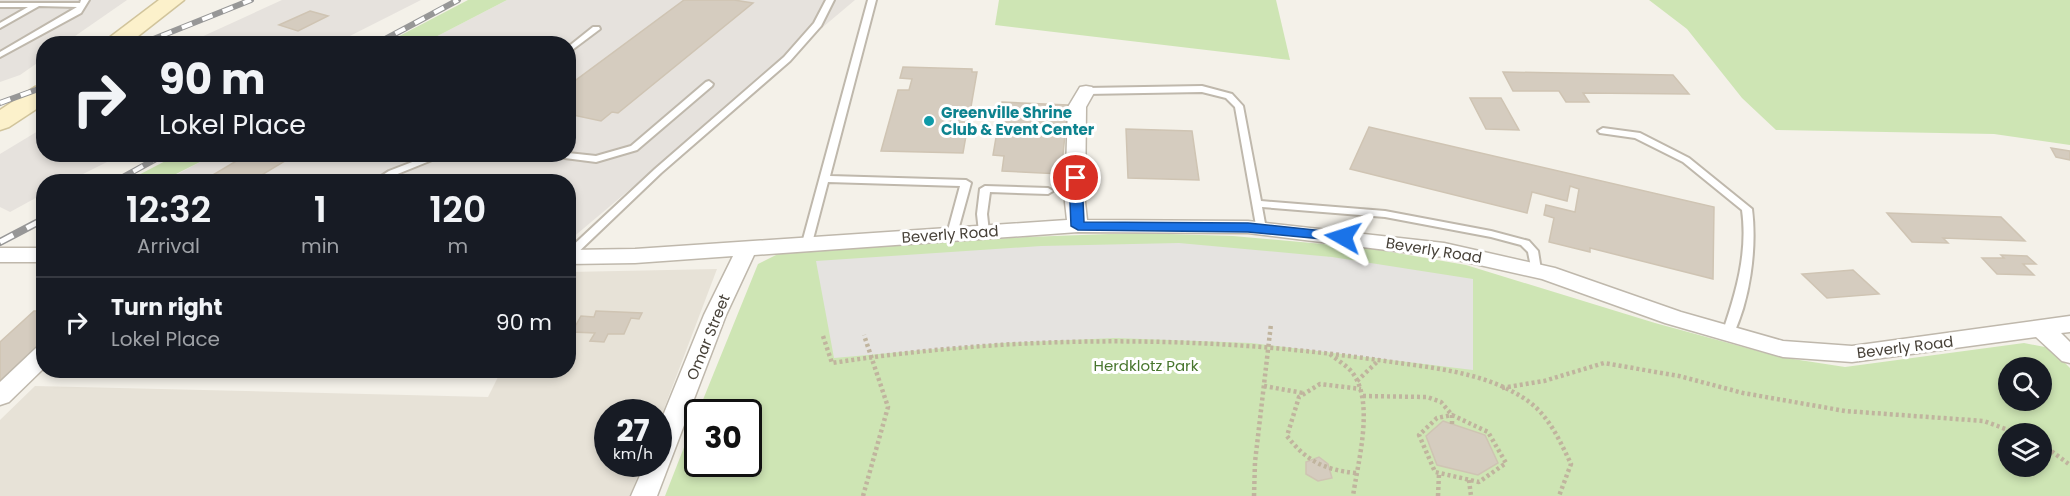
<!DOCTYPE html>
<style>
body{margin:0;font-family:Poppins,sans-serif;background:#242831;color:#f1f3f6;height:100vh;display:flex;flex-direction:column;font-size:22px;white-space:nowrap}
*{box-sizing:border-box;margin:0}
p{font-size:20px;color:#9ea1a6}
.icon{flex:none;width:33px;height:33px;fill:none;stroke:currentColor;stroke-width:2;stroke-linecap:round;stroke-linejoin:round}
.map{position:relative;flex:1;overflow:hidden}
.sheet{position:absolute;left:36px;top:174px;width:540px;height:204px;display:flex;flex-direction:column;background:#171b24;border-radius:24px;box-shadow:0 3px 9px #0003}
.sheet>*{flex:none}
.banner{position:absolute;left:36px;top:36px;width:540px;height:126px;border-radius:24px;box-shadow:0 3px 9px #0003;background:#171b24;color:#f1f3f6;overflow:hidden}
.buttons{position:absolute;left:1998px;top:357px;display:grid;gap:12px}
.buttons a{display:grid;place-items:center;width:54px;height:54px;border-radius:50%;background:#171b24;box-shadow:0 3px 9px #0003;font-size:30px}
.speed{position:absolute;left:594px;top:399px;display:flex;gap:12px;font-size:30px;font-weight:700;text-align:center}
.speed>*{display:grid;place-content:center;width:78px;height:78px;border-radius:50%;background:#171b24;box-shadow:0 3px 9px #0003;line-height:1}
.speed small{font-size:15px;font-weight:400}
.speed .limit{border:3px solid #111;border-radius:9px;background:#fff;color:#111}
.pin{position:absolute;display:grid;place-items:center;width:51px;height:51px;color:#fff;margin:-26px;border:3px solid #fff;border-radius:50%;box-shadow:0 2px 6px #0007}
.me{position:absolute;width:66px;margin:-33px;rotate:276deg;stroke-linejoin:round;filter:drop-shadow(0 0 4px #0008)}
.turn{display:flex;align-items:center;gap:21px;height:126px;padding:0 24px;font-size:27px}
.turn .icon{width:78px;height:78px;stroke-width:2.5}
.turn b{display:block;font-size:42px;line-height:51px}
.eta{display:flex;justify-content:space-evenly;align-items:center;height:102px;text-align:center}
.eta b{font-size:36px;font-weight:600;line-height:42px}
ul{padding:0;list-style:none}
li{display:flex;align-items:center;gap:18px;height:90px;padding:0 24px;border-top:2px solid #363941}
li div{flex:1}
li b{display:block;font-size:22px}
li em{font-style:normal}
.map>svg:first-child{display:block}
.residential{fill:#e7e2d7}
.industrial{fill:#e6e2dd}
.green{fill:#cee5b4;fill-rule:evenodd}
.parking{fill:#e5e3e0}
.building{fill:#d5ccbf;stroke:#cfc4b3;stroke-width:1.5}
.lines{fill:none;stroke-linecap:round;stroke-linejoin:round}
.lane-casing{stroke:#bfb8ac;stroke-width:4}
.street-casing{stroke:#bfb8ac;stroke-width:3}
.secondary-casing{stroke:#d1c49b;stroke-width:3}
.path{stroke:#c0b49e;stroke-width:4.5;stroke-dasharray:3 3;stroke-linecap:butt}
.lane{fill:#fff;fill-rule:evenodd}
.street{fill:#fff;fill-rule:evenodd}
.secondary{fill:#fcf1cb;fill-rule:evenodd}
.rail-far1-casing{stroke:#979797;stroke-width:6}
.rail-casing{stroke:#979797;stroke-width:8}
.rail-far1{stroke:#fff;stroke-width:4;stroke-dasharray:11;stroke-linecap:butt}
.rail{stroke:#fff;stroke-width:5;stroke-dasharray:15;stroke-linecap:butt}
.route{fill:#1a73e8;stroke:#114b97;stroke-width:1.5}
.culture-dot{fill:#0f9aa8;stroke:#fff;stroke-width:2}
.labels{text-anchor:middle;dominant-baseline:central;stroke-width:6;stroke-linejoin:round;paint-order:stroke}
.culture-label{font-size:15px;font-weight:bold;fill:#0d838f;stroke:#fff;text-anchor:start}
.street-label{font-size:15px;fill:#474138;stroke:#fff}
.park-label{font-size:15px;fill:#48762e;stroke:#fff}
</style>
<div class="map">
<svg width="2070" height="496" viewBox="0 0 2070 496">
<rect width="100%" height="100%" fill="#f4f1e9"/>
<polygon class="residential" points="717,269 659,422 658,412 608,412 608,464 642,464 630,496 0,496 0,420 35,386 488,397 501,371 568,370 569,272"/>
<g class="industrial">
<polygon points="0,0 127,0 65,43 44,44 43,59 20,75 0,82"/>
<polygon points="282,0 421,0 336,43 186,44"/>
<polygon points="507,0 855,0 571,239 568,239 568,182 162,182 214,155 568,154 568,44 424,43"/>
<polygon points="43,128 44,154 121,155 69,181 44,182 43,194 10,212 0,207 0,154"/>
</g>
<g class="green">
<polygon points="468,0 507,0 424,43 386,43"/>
<polygon points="999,0 1276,0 1290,60 995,25"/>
<polygon points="1649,0 2070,0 2070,145 1994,134 1776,130 1742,98 1687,29"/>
<polygon points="177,155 214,155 162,181 127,181"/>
<path d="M1137,233L1233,236L1368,248L1466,265L1655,323L1780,357L1845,367L2024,343L2050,348L2070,368V496H665L697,414L698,464H748V412H698L758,264L782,252L1027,237ZM2008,368H2042V400H2008ZM2008,434H2042V466H2008Z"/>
</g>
<polygon class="parking" points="1179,243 1332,257 1473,279 1473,370 1251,343 1115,338 1003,343 834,358 816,261 1041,246"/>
<g class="building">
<polygon points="684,0 734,0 753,3 618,113 612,112 601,121 568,114 568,86"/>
<polygon points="310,11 328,16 298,31 279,25"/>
<polygon points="903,67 972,69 972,72 977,72 963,153 881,151 898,90 909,90 912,79 900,78"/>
<polygon points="1503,72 1673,75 1689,94 1583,93 1589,102 1566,102 1559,91 1513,91"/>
<polygon points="1470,98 1501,98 1519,130 1486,129"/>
<polygon points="1002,102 1068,105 1061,174 1002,171 1004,156 993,155"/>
<polygon points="1369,127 1714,207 1713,279 1590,248 1590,252 1549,242 1554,218 1544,215 1546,205 1575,212 1579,189 1570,186 1567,201 1532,192 1527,213 1350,169"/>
<polygon points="1126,129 1192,131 1199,180 1128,178"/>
<polygon points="2051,148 2070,151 2070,160 2056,157"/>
<polygon points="248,154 280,154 290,158 250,182 201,182"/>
<polygon points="1887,213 2001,217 2025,241 1943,238 1948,243 1912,242"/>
<polygon points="2001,255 2027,256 2036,264 2023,264 2034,275 1997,274 1982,258 2004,258"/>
<polygon points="1853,270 1879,294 1827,298 1802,274"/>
<polygon points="34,311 44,311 44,340 0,381 0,342"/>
<polygon points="596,311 642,313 639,319 631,318 624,334 608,334 604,342 590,341 595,333 572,332 581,316 594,317"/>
<polygon points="1443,421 1485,435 1498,463 1478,475 1437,465 1426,436"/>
<polygon points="1319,457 1328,464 1332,478 1318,481 1306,474 1306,462"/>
</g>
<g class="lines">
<defs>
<g id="lane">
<polygon points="81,0 89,0 81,13 0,57 0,52 77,7 39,6 0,28 0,23 28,7 0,7 0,3 80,3"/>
<polygon points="826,0 834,0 821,26 790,61 661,173 572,258 568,259 568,250 655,169 784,57 814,23"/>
<polygon points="868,0 876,0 830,176 966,180 971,183 957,234 952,237 947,234 960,186 828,182 812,243 807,246 802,243"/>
<polygon points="593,27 599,27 600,29 568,53 568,47"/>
<polygon points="709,81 713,84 712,86 637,150 596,162 557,157 553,154 568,154 568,153 596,156 631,146 706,82"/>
<polygon points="1202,86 1232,94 1243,106 1261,201 1385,211 1491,231 1529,241 1538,251 1541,270 1536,273 1532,272 1528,252 1521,245 1491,237 1385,217 1262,207 1266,229 1265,231 1257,231 1235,107 1226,98 1202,92 1086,94 1082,91 1086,88"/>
<path d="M1603,128L1640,133L1689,158L1752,209C1757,248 1750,301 1732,337H1724L1722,334C1736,293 1748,253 1742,210L1683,162L1635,138L1600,133L1598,131Z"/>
<polygon points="433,154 447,154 395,175 385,182 372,182 389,171"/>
<polygon points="985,186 1048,188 1053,191 1048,194 990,192 987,214 989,232 984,235 979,232 977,214 980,189"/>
</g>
<g id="street">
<polygon points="1086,86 1092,87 1095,91 1086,107 1085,202 1087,220 1248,221 1444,243 1555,268 1681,312 1783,341 1852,346 2070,316 2070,332 2061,333 2070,342 2070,363 2062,361 2036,337 1852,362 1783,357 1665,323 1542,279 1444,257 1248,233 1078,232 754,255 726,315 657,496 631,496 645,464 658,464 658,428 704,315 733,256 635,263 568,264 568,250 635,249 1067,220 1065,202 1068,107 1080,87"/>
<rect x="0" y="248" width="44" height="14"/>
<polygon points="44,346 44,368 9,402 0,405 0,382 36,348"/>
</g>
<g id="secondary">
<polygon points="159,0 184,0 128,44 101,44"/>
<polygon points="44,85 44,104 9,127 0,130 0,110 35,87"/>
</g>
</defs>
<use href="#lane" class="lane-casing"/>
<use href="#street" class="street-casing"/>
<use href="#secondary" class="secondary-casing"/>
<g class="path">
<path d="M823,336L832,363C1013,335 1203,334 1385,361C1433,368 1487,372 1528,401C1549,416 1560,441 1571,464L1559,496"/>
<path d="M1330,354C1337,360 1346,365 1352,372C1375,402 1358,461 1353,496"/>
<polyline points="1357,381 1379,360"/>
<polyline points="1264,386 1303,393"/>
<polyline points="1502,388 1544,381 1604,363 1679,376 1743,393 1845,411 1984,421 2019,434"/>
<polyline points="1363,396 1427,397 1441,402 1452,415 1452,424"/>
<polygon points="1452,415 1488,432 1506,463 1479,482 1435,472 1419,435 1437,418"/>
<polyline points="2042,444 2070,465"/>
<path d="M1356,473C1325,470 1306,461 1287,436L1299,397L1320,384L1361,389"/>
<polyline points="1469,480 1471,496"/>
<polyline points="863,496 888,407 864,335"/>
<polyline points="1254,496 1255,462 1271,324"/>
<polyline points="1438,496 1439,474"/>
</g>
<use href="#lane" class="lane"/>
<use href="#street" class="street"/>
<use href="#secondary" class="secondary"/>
<defs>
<g id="rail-far1">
<polyline points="141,44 251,0"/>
<polyline points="376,44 458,0"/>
<polyline points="0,103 44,87"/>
<polyline points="114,182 165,154"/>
</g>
<polyline id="rail" points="0,242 44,219"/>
</defs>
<use href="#rail-far1" class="rail-far1-casing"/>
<use href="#rail" class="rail-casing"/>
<use href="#rail-far1" class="rail-far1"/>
<use href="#rail" class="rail"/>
</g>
<polygon class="route" points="1076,175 1082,178 1084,222 1248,223 1343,233 1350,237 1343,241 1248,232 1078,230 1071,226 1069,178"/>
<circle class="culture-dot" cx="929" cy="121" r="6"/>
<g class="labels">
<g class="culture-label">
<text x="941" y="112">Greenville Shrine<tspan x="941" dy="17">Club &amp; Event Center</tspan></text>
</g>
<g class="street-label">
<text transform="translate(950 234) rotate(-4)">Beverly Road</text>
<text transform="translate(1434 250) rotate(9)">Beverly Road</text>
<text transform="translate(708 337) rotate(-68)">Omar Street</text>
<text transform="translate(1905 347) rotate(-7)">Beverly Road</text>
</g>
<g class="park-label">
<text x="1146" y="365">Herdklotz Park</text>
</g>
</g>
</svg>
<div class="buttons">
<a><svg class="icon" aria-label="search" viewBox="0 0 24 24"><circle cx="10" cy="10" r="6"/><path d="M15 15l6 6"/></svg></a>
<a><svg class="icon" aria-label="layers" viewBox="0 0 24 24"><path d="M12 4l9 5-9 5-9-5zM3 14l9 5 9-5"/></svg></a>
</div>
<div class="speed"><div>27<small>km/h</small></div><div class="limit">30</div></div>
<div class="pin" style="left:1076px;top:178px;background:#d93025"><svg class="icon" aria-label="arrive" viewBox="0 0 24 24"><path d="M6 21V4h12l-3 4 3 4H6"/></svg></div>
<svg class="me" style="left:1343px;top:237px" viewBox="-20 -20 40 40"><path d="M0-17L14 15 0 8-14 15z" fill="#1a73e8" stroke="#fff" stroke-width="4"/></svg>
<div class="banner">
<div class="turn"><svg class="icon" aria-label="right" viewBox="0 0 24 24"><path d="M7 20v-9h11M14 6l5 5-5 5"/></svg><div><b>90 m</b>Lokel Place</div></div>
</div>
<section class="sheet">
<div class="eta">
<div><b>12:32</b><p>Arrival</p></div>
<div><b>1</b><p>min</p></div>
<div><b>120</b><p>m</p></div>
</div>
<ul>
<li><svg class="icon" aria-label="right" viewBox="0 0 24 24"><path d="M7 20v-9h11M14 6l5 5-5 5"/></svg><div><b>Turn right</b><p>Lokel Place</p></div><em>90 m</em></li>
</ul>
</section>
</div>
